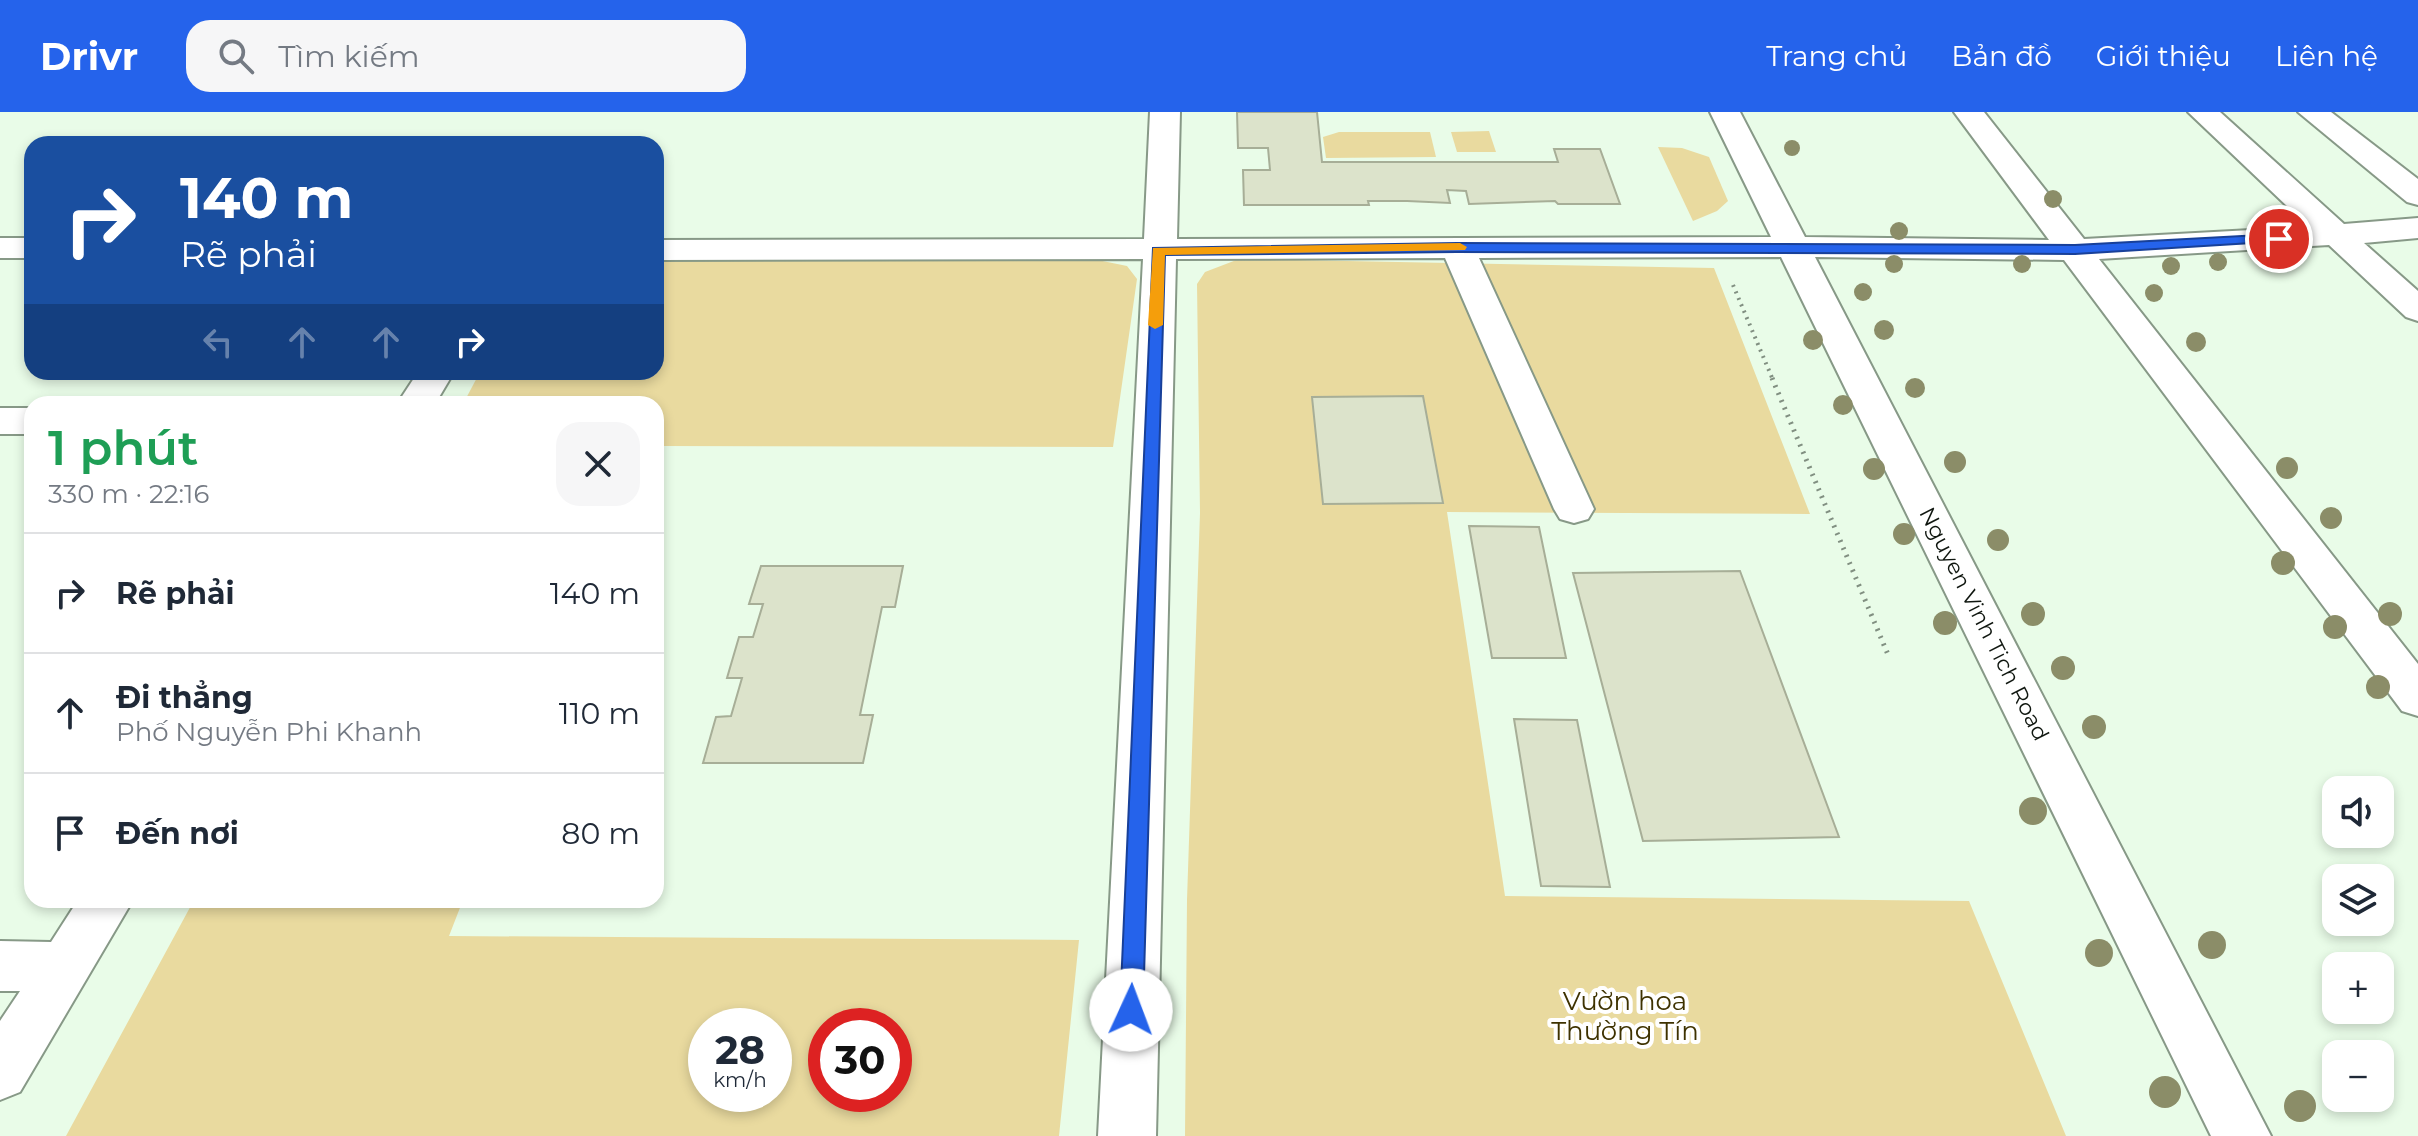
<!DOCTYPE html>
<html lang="vi">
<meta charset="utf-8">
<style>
body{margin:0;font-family:Montserrat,sans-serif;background:#f6f6f7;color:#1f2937;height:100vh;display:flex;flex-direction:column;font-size:30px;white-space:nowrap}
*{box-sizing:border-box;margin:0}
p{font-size:26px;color:#747a83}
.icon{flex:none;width:44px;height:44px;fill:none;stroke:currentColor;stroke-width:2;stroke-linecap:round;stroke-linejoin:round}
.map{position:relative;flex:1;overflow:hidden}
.sheet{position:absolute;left:24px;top:284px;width:640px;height:512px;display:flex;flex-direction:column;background:#fff;border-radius:24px;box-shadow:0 4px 12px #0003}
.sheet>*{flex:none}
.hud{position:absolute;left:24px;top:24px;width:640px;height:244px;border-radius:24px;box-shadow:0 4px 12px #0003;background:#1a4fa0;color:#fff;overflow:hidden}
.tools{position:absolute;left:2322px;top:664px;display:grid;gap:16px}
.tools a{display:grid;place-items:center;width:72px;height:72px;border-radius:16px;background:#fff;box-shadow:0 4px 12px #0003;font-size:40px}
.speed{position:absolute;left:688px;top:896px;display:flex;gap:16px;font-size:40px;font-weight:700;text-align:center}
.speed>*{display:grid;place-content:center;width:104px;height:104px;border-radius:50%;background:#fff;box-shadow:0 4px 12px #0003;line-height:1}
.speed small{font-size:20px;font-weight:400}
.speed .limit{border:12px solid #d22;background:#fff;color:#111}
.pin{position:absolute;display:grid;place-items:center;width:68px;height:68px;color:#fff;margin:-34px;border:4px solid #fff;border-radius:50%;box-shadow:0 2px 8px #0007}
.me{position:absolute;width:88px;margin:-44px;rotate:2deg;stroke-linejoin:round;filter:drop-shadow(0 0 6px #0008)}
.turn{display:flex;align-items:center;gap:28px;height:168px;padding:0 24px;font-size:36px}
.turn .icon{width:104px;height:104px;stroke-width:2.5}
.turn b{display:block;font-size:56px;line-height:68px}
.lanes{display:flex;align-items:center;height:76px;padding:0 24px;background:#0003;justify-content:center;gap:40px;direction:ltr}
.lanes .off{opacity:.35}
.round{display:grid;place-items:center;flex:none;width:84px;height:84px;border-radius:24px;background:#f6f6f7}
.summary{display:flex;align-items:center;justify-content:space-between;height:136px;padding:0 24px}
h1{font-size:48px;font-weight:600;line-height:60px;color:#1e9e55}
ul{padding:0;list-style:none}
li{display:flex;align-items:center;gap:24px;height:120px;padding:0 24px;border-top:2px solid #e0e1e3}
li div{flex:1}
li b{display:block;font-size:30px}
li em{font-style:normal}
header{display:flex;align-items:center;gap:48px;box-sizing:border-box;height:112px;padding:0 40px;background:#2563eb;color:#fff}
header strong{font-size:38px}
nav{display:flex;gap:44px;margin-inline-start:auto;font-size:28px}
.search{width:560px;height:72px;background:#f6f6f7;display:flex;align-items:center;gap:20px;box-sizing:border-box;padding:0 28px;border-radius:24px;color:#747a83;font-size:30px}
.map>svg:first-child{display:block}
.green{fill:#e9da9f;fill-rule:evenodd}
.building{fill:#dce3cb;stroke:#a7ae97;stroke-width:2}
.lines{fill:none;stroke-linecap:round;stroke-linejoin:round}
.minor-casing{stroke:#879987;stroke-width:4}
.path-far1{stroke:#818f81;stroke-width:4;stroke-dasharray:2 5;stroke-linecap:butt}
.path{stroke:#818f81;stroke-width:5;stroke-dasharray:2 6;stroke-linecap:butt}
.minor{fill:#fff;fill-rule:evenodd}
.tree{fill:#8b8d68}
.route{fill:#2563eb;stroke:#184099;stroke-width:2}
.slow{fill:#f59e0b}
.labels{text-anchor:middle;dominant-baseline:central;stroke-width:8;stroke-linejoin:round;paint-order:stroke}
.street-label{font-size:22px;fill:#0f160f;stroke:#fff}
.near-park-label{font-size:26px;fill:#3e3200;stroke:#fff}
</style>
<header>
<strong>Drivr</strong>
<div class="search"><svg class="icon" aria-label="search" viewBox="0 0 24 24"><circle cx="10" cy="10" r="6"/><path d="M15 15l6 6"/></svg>Tìm kiếm</div>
<nav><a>Trang chủ</a><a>Bản đồ</a><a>Giới thiệu</a><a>Liên hệ</a></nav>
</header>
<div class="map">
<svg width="2418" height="1024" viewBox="0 0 2418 1024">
<rect width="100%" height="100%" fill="#e9fce8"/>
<g class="green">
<polygon points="1489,19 1496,40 1457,40 1451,20"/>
<polygon points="1339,20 1430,20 1436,45 1326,46 1323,25"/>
<polygon points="1658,35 1682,36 1709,45 1728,89 1717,99 1693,109"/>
<polygon points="656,144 1083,145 1127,154 1137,167 1113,335 656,334 656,292 463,292 480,260 656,260"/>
<polygon points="1239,147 1714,156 1810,402 1447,400 1505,784 1969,789 2066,1024 1185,1024 1187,788 1200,401 1197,172 1205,160"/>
<path d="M194,788H463L449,824L1079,828L1059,1024H66ZM706,914H774V982H706ZM894,914V982H826V914Z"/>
</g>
<g class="building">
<polygon points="1237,0 1317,0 1322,50 1558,50 1554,37 1600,37 1620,92 1558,92 1555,89 1469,92 1466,79 1447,78 1450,91 1407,89 1368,89 1369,93 1244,93 1243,58 1270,58 1268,36 1238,36"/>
<polygon points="1423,284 1443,391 1323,392 1312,285"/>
<polygon points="1469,414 1539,415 1566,546 1492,546"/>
<polygon points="761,454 903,454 895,495 882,495 860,603 873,603 863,651 703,651 716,605 731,604 742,566 727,566 739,525 753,525 763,492 749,492"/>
<polygon points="1740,459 1839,725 1643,729 1573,461"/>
<polygon points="1514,607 1577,608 1610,775 1541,774"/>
</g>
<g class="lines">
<defs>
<g id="minor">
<polygon points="1150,0 1180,0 1177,127 1771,125 1710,0 1740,0 1805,125 2049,128 1954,0 1984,0 2084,127 2309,115 2188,0 2220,0 2344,112 2418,106 2418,126 2364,131 2418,179 2418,209 2406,205 2329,133 2099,147 2418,552 2418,604 2402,599 2064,148 1815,145 2271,1024 2211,1024 1781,145 1479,146 1594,397 1588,407 1574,411 1560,407 1554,397 1445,146 1176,147 1156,1024 1098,1024 1143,147 656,148 656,128 1144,127"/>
<polygon points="2298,0 2331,0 2418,67 2418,93 2407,90"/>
<rect x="0" y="126" width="32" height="20"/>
<polygon points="418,260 454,260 435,292 397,292"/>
<rect x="0" y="296" width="32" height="26"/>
<polygon points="78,788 133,788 20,980 0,988 0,909 20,879 0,879 0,829 51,830"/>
</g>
</defs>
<use href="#minor" class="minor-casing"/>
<polyline class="path-far1" points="1733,173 1773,268"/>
<polyline class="path" points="1772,266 1889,545"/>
<use href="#minor" class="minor"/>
</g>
<g class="tree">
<circle cx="1792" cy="36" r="8"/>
<circle cx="2053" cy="87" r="9"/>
<circle cx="1899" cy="119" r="9"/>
<circle cx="2218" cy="150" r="9"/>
<circle cx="2285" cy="150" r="9"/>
<circle cx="1894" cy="152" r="9"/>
<circle cx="2022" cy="152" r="9"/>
<circle cx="2171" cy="154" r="9"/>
<circle cx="1863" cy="180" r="9"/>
<circle cx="2154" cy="181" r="9"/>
<circle cx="1884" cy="218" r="10"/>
<circle cx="1813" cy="228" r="10"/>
<circle cx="2196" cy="230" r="10"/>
<circle cx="1915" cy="276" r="10"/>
<circle cx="1843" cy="293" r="10"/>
<circle cx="1955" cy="350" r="11"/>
<circle cx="2287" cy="356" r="11"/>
<circle cx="1874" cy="357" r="11"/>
<circle cx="2331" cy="406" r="11"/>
<circle cx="1904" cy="422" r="11"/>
<circle cx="1998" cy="428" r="11"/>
<circle cx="2283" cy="451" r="12"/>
<circle cx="2033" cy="502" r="12"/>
<circle cx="2390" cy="502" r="12"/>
<circle cx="1945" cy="511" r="12"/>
<circle cx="2335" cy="515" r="12"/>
<circle cx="2063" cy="556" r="12"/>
<circle cx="2378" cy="575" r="12"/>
<circle cx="2094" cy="615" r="12"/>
<circle cx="2033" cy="699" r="14"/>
<circle cx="2212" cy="833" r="14"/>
<circle cx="2099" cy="841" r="14"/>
<circle cx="2165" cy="980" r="16"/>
<circle cx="2300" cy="994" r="16"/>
</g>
<polygon class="route" points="2279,122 2286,127 2284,129 2075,142 1457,140 1165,143 1143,898 1139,905 1131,908 1123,905 1120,898 1153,136 1457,131 2075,133"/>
<polygon class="slow" points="1460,131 1467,135 1465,138 1165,143 1163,213 1155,217 1148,213 1153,136"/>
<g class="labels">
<g class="street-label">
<text transform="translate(1984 512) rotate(63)">Nguyen Vinh Tich Road</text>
</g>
<g class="near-park-label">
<text x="1625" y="889">Vườn hoa<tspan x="1625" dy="30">Thường Tín</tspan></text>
</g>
</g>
</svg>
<div class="tools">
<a><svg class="icon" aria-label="sound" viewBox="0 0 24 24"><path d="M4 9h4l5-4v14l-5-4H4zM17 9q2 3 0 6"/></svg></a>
<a><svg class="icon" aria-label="layers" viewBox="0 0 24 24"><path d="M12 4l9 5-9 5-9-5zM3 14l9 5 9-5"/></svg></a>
<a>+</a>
<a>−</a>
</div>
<div class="speed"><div>28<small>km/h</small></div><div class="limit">30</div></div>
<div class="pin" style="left:2279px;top:127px;background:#d93025"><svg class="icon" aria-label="arrive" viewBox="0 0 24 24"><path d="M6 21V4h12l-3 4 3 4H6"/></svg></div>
<svg class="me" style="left:1131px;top:898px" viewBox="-20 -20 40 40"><circle r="19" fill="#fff"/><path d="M0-13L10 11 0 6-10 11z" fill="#2563eb"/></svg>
<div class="hud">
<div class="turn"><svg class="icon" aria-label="right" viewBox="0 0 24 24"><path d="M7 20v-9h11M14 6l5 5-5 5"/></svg><div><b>140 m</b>Rẽ phải</div></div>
<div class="lanes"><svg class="icon off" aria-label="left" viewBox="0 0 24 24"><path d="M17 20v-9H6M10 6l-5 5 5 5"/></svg><svg class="icon off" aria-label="ahead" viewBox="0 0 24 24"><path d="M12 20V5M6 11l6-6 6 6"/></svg><svg class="icon off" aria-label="ahead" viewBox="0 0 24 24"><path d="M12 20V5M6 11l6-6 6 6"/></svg><svg class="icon" aria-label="right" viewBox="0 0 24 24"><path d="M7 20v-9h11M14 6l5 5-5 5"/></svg></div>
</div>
<section class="sheet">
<div class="summary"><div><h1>1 phút</h1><p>330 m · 22:16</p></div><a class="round"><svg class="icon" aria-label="close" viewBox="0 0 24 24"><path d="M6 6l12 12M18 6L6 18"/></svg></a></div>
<ul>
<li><svg class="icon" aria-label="right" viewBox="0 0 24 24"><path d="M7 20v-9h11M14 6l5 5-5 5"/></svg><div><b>Rẽ phải</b></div><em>140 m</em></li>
<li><svg class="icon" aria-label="ahead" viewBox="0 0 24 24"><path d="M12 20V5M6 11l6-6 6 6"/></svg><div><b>Đi thẳng</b><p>Phố Nguyễn Phi Khanh</p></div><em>110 m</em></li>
<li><svg class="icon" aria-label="arrive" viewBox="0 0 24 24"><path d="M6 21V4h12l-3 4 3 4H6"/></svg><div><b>Đến nơi</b></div><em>80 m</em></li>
</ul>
</section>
</div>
